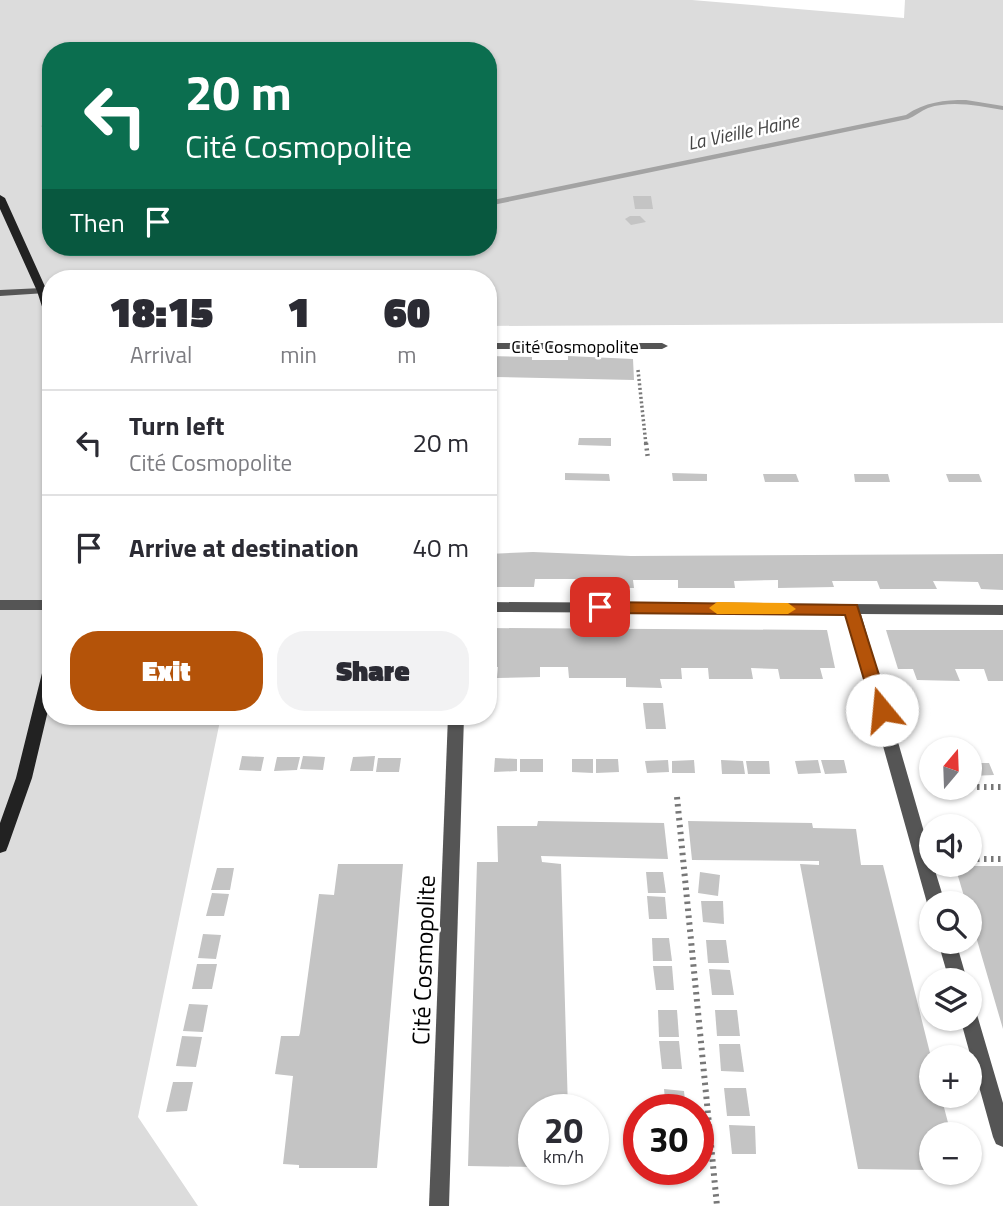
<!DOCTYPE html>
<meta charset="utf-8">
<style>
body{margin:0;font-family:"Titillium Web",sans-serif;background:#f2f2f3;color:#2b2b33;height:100vh;display:flex;flex-direction:column;font-size:26px;white-space:nowrap}
*{box-sizing:border-box;margin:0}
p{font-size:23px;color:#7c7c81}
.icon{flex:none;width:38px;height:38px;fill:none;stroke:currentColor;stroke-width:2;stroke-linecap:round;stroke-linejoin:round}
.map{position:relative;flex:1;overflow:hidden}
.panel{position:absolute;left:42px;top:270px;width:455px;height:455px;display:flex;flex-direction:column;background:#fff;border-radius:28px;box-shadow:0 2px 5px #0004}
.panel>*{flex:none}
.guide{position:absolute;left:42px;top:42px;width:455px;height:214px;border-radius:28px;box-shadow:0 2px 5px #0004;background:#0b6e4f;color:#fff;overflow:hidden}
.needle{width:46px;rotate:19deg}
.tools{position:absolute;left:919px;top:737px;display:grid;gap:14px}
.tools a{display:grid;place-items:center;width:63px;height:63px;border-radius:50%;background:#fff;box-shadow:0 2px 5px #0004;font-size:35px}
.speed{position:absolute;left:518px;top:1094px;display:flex;gap:14px;font-size:35px;font-weight:700;text-align:center}
.speed>*{display:grid;place-content:center;width:91px;height:91px;border-radius:50%;background:#fff;box-shadow:0 2px 5px #0004;line-height:1}
.speed small{font-size:18px;font-weight:400}
.speed .limit{border:10px solid #d22;background:#fff;color:#111}
.pin{position:absolute;display:grid;place-items:center;width:60px;height:60px;color:#fff;margin:-30px;border-radius:14px;box-shadow:0 4px 10px #0006}
.me{position:absolute;width:77px;margin:-38px;rotate:343deg;stroke-linejoin:round;filter:drop-shadow(0 0 5px #0008)}
.turn{display:flex;align-items:center;gap:24px;height:147px;padding:0 28px;font-size:32px}
.turn .icon{width:91px;height:91px;stroke-width:2.5}
.turn b{display:block;font-size:49px;line-height:60px}
.then{display:flex;align-items:center;height:66px;padding:0 28px;background:#0003;gap:14px;font-size:26px}
.eta{display:flex;justify-content:space-evenly;align-items:center;height:119px;text-align:center}
.eta b{font-size:42px;font-weight:800;line-height:49px}
.cta{display:flex;gap:14px;margin-top:auto;padding:14px 28px}
.cta a{flex:1;height:80px;border-radius:28px;background:#b45309;color:#fff;font-size:28px;font-weight:800;line-height:80px;text-align:center}
.cta a+a{background:#f2f2f3;color:#2b2b33}
ul{padding:0;list-style:none}
li{display:flex;align-items:center;gap:21px;height:105px;padding:0 28px;border-top:2px solid #e1e1e2}
li div{flex:1}
li b{display:block;font-size:26px}
li em{font-style:normal}
.map>svg:first-child{display:block}
.green{fill:#dcdcdc;fill-rule:evenodd}
.lines{fill:none;stroke-linecap:round;stroke-linejoin:round}
.stream{fill:#a3a3a3;fill-rule:evenodd}
.building{fill:#c4c4c4}
.path-far2{stroke:#777;stroke-width:3.5;stroke-dasharray:2 2.5;stroke-linecap:butt}
.path-far1{stroke:#777;stroke-width:4.5;stroke-dasharray:2 3.5;stroke-linecap:butt}
.path{stroke:#777;stroke-width:6;stroke-dasharray:2.5 4.5;stroke-linecap:butt}
.street{fill:#555;fill-rule:evenodd}
.secondary{fill:#222;fill-rule:evenodd}
.route{fill:#b45309;stroke:#753606;stroke-width:2}
.slow{fill:#f59e0b}
.labels{text-anchor:middle;dominant-baseline:central;stroke-width:5;stroke-linejoin:round;paint-order:stroke}
.far-street-label{font-size:18px;fill:#000;stroke:#fff}
.far-water-label{font-size:19px;font-style:italic;fill:#444;stroke:#fff}
.near-street-label{font-size:24px;fill:#000;stroke:#fff}
</style>
<div class="map">
<svg width="1003" height="1206" viewBox="0 0 1003 1206">
<rect width="100%" height="100%" fill="#fff"/>
<path class="green" d="M0,0H692L904,18L905,0H1003V323L488,326V278H51V716H221L138,1117L198,1206H0ZM51,51H488V247H51Z"/>
<g class="lines">
<g class="stream">
<path d="M966,100L1003,106V110C979,106 952,100 928,108C921,111 915,116 908,119L488,206V201L906,115C925,102 944,100 966,100Z"/>
<polygon points="51,123 51,127 45,128 41,126"/>
</g>
</g>
<g class="building">
<polygon points="633,196 651,196 653,209 635,209"/>
<polygon points="630,216 640,216 646,222 631,225 625,219"/>
<polygon points="488,356 532,357 532,360 568,360 568,356 633,359 634,380 495,377 495,387 488,387"/>
<polygon points="579,438 611,438 611,446 578,445"/>
<polygon points="565,473 609,474 610,481 565,480"/>
<polygon points="672,473 707,474 707,481 673,481"/>
<polygon points="763,474 796,474 799,482 765,482"/>
<polygon points="854,474 888,474 890,482 855,482"/>
<polygon points="946,474 979,474 982,482 949,482"/>
<polygon points="533,552 631,556 1003,554 1003,590 981,589 978,582 933,581 937,589 880,589 877,581 832,581 834,587 778,588 778,580 734,581 735,588 678,588 678,580 633,580 634,588 577,587 577,579 535,579 534,587 488,587 488,554"/>
<polygon points="488,628 827,630 835,668 820,668 823,679 780,679 778,669 751,668 753,679 709,679 708,668 681,668 682,679 660,679 662,688 626,687 626,678 569,678 568,667 540,667 540,677 497,678 498,667 488,667"/>
<polygon points="886,630 1003,630 1003,681 988,681 984,669 955,669 960,681 917,680 913,669 898,669"/>
<polygon points="643,703 663,703 666,729 646,729"/>
<polygon points="242,756 264,757 261,771 239,770"/>
<polygon points="303,756 325,757 323,770 300,769"/>
<polygon points="375,756 373,771 350,771 353,757"/>
<polygon points="277,757 300,757 297,770 274,771"/>
<polygon points="378,758 401,758 399,772 376,772"/>
<polygon points="495,758 517,759 517,771 494,772"/>
<rect x="520" y="759" width="23" height="13"/>
<polygon points="572,759 593,759 593,773 572,772"/>
<polygon points="596,759 618,759 619,772 596,773"/>
<polygon points="668,760 669,772 647,773 645,761"/>
<polygon points="694,760 695,773 672,773 672,761"/>
<polygon points="721,760 743,761 745,774 722,774"/>
<polygon points="818,760 821,773 798,774 795,761"/>
<polygon points="821,760 844,760 847,773 825,774"/>
<polygon points="746,761 769,761 770,774 748,774"/>
<polygon points="970,763 989,763 994,775 971,776"/>
<polygon points="538,821 664,823 668,859 541,856 542,862 561,864 568,1110 534,1110 534,1167 468,1166 477,862 498,862 497,826 537,826"/>
<polygon points="688,821 812,823 813,828 856,829 861,865 883,865 931,1057 931,1096 941,1096 951,1134 931,1134 931,1170 858,1169 800,864 819,865 819,861 692,860"/>
<polygon points="338,864 403,864 377,1168 299,1168 299,1165 283,1164 293,1076 275,1074 281,1036 299,1036 300,1033 319,894 334,895"/>
<polygon points="955,866 1003,866 1003,1029 970,916 970,903 966,903"/>
<polygon points="217,868 234,868 230,890 211,890"/>
<polygon points="646,872 663,872 666,893 648,893"/>
<polygon points="700,872 720,875 718,896 698,893"/>
<polygon points="212,893 229,894 224,916 206,916"/>
<polygon points="647,896 665,897 667,919 649,919"/>
<polygon points="701,901 723,901 724,924 703,922"/>
<polygon points="203,934 221,935 216,959 198,958"/>
<polygon points="652,938 669,938 672,961 653,961"/>
<polygon points="706,940 726,940 729,963 708,963"/>
<polygon points="197,964 217,964 212,989 192,989"/>
<polygon points="653,966 672,966 674,990 656,990"/>
<polygon points="709,969 730,970 734,995 712,995"/>
<polygon points="189,1004 208,1005 203,1032 183,1031"/>
<polygon points="658,1010 677,1010 679,1037 659,1037"/>
<polygon points="715,1010 737,1010 740,1036 717,1036"/>
<polygon points="182,1036 202,1037 196,1067 176,1066"/>
<polygon points="659,1041 679,1041 682,1069 662,1069"/>
<polygon points="719,1044 740,1044 744,1072 721,1071"/>
<polygon points="173,1082 193,1082 187,1111 166,1112"/>
<polygon points="724,1088 746,1088 750,1116 727,1116"/>
<polygon points="664,1089 684,1091 686,1110 666,1110"/>
<polygon points="729,1125 755,1126 756,1154 732,1154"/>
</g>
<g class="lines">
<polyline class="path-far2" points="638,370 646,445"/>
<polyline class="path-far1" points="646,443 648,459"/>
<g class="path">
<polyline points="970,787 1003,787"/>
<polyline points="677,797 717,1206"/>
<polyline points="970,859 1003,859"/>
</g>
<g class="street">
<polygon points="42,288 47,291 46,293 0,296 0,290"/>
<polygon points="488,343 662,343 668,346 662,349 488,349"/>
<rect x="0" y="600" width="51" height="10"/>
<polygon points="488,602 1003,605 1003,615 861,614 931,856 931,864 933,864 945,903 931,903 931,909 927,903 846,614 488,612"/>
<polygon points="448,716 464,716 449,1206 429,1206"/>
<polygon points="938,942 956,942 967,980 949,980"/>
<polygon points="970,1009 976,1012 978,1018 1003,1103 1003,1147 996,1144 993,1137 960,1018 970,1018"/>
</g>
<g class="secondary">
<polygon points="0,195 5,198 47,291 51,302 51,322 46,319 37,291 0,209"/>
<polygon points="51,660 51,698 32,778 8,846 6,851 0,853 0,823 16,778 44,665 46,661"/>
</g>
</g>
<polygon class="route" points="600,602 857,605 890,710 882,717 873,710 845,615 600,613 592,607"/>
<polygon class="slow" points="717,602 788,603 796,609 788,614 717,614 709,608"/>
<g class="labels">
<g class="far-street-label">
<text x="575" y="346">Cité Cosmopolite</text>
</g>
<g class="far-water-label">
<text transform="translate(743 131) rotate(-12)">La Vieille Haine</text>
</g>
<g class="near-street-label">
<text transform="translate(423 960) rotate(-88)">Cité Cosmopolite</text>
</g>
</g>
</svg>
<div class="tools">
<a><svg class="needle" viewBox="-14 -14 28 28"><path d="M0-13l5 13h-10z" fill="#e53935"/><path d="M0 13l5-13h-10z" fill="#7c7c81"/></svg></a>
<a><svg class="icon" aria-label="sound" viewBox="0 0 24 24"><path d="M4 9h4l5-4v14l-5-4H4zM17 9q2 3 0 6"/></svg></a>
<a><svg class="icon" aria-label="search" viewBox="0 0 24 24"><circle cx="10" cy="10" r="6"/><path d="M15 15l6 6"/></svg></a>
<a><svg class="icon" aria-label="layers" viewBox="0 0 24 24"><path d="M12 4l9 5-9 5-9-5zM3 14l9 5 9-5"/></svg></a>
<a>+</a>
<a>−</a>
</div>
<div class="speed"><div>20<small>km/h</small></div><div class="limit">30</div></div>
<div class="pin" style="left:600px;top:607px;background:#d93025"><svg class="icon" aria-label="arrive" viewBox="0 0 24 24"><path d="M6 21V4h12l-3 4 3 4H6"/></svg></div>
<svg class="me" style="left:882px;top:710px" viewBox="-20 -20 40 40"><circle r="19" fill="#fff"/><path d="M0-13L10 11 0 6-10 11z" fill="#b45309"/></svg>
<div class="guide">
<div class="turn"><svg class="icon" aria-label="left" viewBox="0 0 24 24"><path d="M17 20v-9H6M10 6l-5 5 5 5"/></svg><div><b>20 m</b>Cité Cosmopolite</div></div>
<div class="then">Then<svg class="icon" aria-label="arrive" viewBox="0 0 24 24"><path d="M6 21V4h12l-3 4 3 4H6"/></svg></div>
</div>
<section class="panel">
<div class="eta">
<div><b>18:15</b><p>Arrival</p></div>
<div><b>1</b><p>min</p></div>
<div><b>60</b><p>m</p></div>
</div>
<ul>
<li><svg class="icon" aria-label="left" viewBox="0 0 24 24"><path d="M17 20v-9H6M10 6l-5 5 5 5"/></svg><div><b>Turn left</b><p>Cité Cosmopolite</p></div><em>20 m</em></li>
<li><svg class="icon" aria-label="arrive" viewBox="0 0 24 24"><path d="M6 21V4h12l-3 4 3 4H6"/></svg><div><b>Arrive at destination</b></div><em>40 m</em></li>
</ul>
<div class="cta"><a>Exit</a><a>Share</a></div>
</section>
</div>
